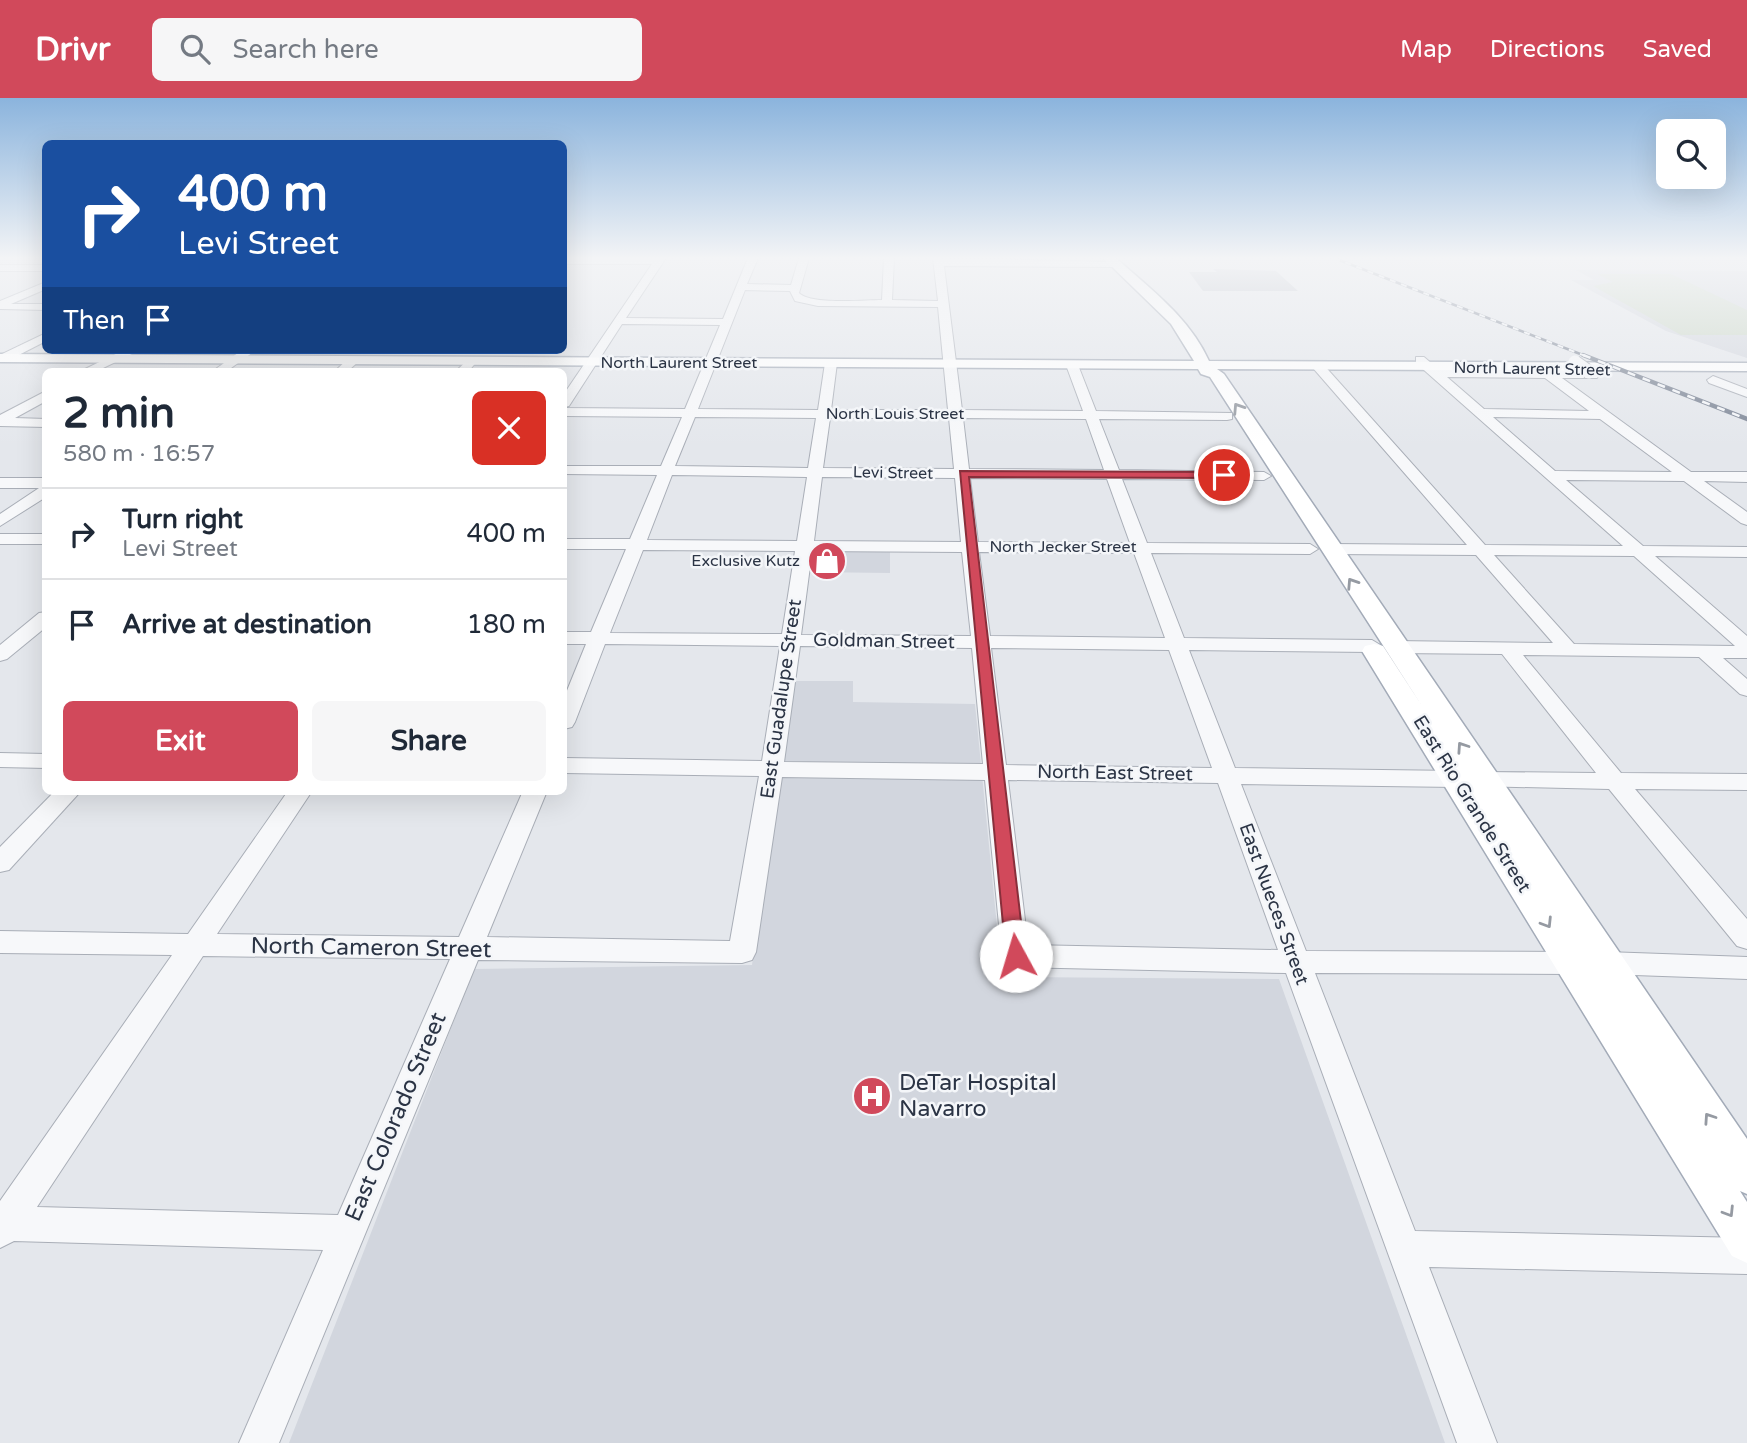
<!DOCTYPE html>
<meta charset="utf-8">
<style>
body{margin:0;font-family:"Varela Round",sans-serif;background:#f6f6f7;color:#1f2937;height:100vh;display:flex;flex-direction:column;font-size:26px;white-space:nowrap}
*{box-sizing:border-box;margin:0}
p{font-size:23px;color:#747a83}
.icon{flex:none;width:38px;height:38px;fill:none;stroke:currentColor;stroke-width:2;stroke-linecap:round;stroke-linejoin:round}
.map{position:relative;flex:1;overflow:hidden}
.drawer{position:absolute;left:42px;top:270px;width:525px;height:427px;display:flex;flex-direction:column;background:#fff;border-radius:10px;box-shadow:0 7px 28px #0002}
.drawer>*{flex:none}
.hud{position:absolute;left:42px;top:42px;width:525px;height:214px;border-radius:10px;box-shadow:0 7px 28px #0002;background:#1a4fa0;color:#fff;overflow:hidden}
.controls{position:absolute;left:1656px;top:21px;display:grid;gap:14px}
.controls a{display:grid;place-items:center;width:70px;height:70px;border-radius:10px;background:#fff;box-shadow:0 7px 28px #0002;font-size:35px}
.pin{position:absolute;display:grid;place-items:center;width:60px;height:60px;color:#fff;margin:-30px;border:4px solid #fff;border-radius:50%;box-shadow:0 2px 7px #0007}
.me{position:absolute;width:77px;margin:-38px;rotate:354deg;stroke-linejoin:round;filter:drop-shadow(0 0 5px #0008)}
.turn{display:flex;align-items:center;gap:24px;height:147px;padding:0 21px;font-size:32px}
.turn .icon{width:91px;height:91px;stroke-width:2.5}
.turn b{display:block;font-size:49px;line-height:60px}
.then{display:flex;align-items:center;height:66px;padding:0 21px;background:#0003;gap:14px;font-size:26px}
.round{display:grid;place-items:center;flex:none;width:74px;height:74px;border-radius:10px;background:#f6f6f7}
.head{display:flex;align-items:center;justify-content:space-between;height:119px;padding:0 21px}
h1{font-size:42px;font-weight:800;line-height:52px}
.primary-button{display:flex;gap:14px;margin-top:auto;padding:14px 21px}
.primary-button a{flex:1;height:80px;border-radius:10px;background:#d1495b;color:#fff;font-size:28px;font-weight:800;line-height:80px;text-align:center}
.primary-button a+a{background:#f6f6f7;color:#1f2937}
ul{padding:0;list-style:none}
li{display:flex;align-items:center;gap:21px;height:91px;padding:0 21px;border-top:2px solid #e0e1e3}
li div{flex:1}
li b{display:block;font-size:26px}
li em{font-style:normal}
header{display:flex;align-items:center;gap:42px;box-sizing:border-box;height:98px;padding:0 35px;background:#d1495b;color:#fff}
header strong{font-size:33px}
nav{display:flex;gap:38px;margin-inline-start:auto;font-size:24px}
.search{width:490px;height:63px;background:#f6f6f7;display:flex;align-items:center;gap:18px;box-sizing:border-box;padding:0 24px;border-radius:10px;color:#747a83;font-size:26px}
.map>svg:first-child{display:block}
.built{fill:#d2d6de}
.green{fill:#c9d6c5}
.building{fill:#bbc0ca}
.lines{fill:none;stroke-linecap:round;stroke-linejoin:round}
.minor-casing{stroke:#a9aeb7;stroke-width:2}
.major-casing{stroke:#a3abb8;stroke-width:3}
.minor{fill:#f7f8fa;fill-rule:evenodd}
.major{fill:#fff;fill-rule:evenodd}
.rail-far1-casing{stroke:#7d8696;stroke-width:2.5}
.rail-casing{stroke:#7d8696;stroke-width:4.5}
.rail-far1{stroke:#f4f6f9;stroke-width:2;stroke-dasharray:6;stroke-linecap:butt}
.rail{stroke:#f4f6f9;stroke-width:2.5;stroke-dasharray:8;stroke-linecap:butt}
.minor-bridge-casing{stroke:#a9aeb7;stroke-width:15;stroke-linecap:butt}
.minor-bridge{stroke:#f7f8fa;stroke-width:13}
.oneway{stroke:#959aa2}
.route{fill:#d1495b;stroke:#882f3b;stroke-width:2}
.labels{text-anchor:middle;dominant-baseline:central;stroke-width:5;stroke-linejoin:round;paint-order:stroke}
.far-street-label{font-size:16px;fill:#2b3445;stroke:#f4f6f9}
.far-poi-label{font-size:16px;fill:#2b3445;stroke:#f4f6f9;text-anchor:end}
.street-label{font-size:19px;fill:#2b3445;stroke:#f4f6f9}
.near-street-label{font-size:23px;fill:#2b3445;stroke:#f4f6f9}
.near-poi-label{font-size:23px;fill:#2b3445;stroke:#f4f6f9;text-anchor:start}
</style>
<header>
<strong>Drivr</strong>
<div class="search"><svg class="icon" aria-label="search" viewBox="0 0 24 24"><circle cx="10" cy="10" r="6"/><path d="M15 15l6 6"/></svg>Search here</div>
<nav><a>Map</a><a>Directions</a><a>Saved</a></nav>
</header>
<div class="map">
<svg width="1747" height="1345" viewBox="0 0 1747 1345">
<rect width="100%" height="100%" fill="#e4e7ec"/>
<g class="built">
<polygon points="1576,172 1747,173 1747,260 1666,233 1571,182 1594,182"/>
<polygon points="811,452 890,452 890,475 808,474"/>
<polygon points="790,583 853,583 853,604 975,606 1002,879 1279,881 1445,1345 289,1345 474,871 752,867"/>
</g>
<polygon class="green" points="1597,176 1671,176 1747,212 1747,237 1681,237 1593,188 1613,184"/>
<polygon class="building" points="1213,171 1276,173 1298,193 1203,193 1189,174 1217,174"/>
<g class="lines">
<defs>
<g id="minor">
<path d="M564,160H666L626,220L723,221L748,160H758L747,186L791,187L799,160H809L799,195C811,207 864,202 882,202L884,160H894L892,202L938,203L933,160L1118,164L1120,166L1115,169L944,168L962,312L1083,313L1066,267L1072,263L1078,267L1096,313L1232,315V321L1227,322L1099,321L1119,372L1264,374L1271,378L1264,382L1122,381L1147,445L1310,446L1318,451L1310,456L1151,455L1184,540L1372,542L1382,548L1372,554L1189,552L1235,670L1456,673L1464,676L1467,681L1464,686L1456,689L1241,686L1306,853L1572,854L1582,857L1586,865L1582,873L1572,876L1315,875L1415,1133L1747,1140V1176L1429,1169L1497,1345H1457L1286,875L1016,869L1006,866L1002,858L985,682L782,679L756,854L752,862L742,865L478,862L279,1345H239L323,1152L14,1143L0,1150V1103L172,857L0,855V833L188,836L288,693H312L217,836L459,839L523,693H547L487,839L730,843L759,678L564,675V660L762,663L780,548L605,546L575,624L572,629L564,631V600L586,546H564V534H591L626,451H564V441H630L657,377L564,376V368H661L682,319L564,318V310L685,311L720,227L622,226L569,308L564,309V296L652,166H564ZM745,192L790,193L795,203L818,208L938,209L948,312H831L837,265L831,261L825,265L818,312L698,311ZM695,319L816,320L808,370L675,368ZM830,320H949L954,371L823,370ZM963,320L1086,321L1104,372L969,371ZM672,377L807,379L797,443L647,442ZM822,379L955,380L961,444L814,443ZM970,380L1107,381L1130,445L978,444ZM643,452L795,453L782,536L610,535ZM812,453L962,454L971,538L801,537ZM979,454L1134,455L1165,540L990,538ZM800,548L972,550L983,666L784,664ZM991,550L1169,552L1212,670L1006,667ZM1008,682L1218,685L1278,852L1028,847ZM203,858L450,861L338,1117L37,1109Z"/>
<rect x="0" y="167" width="46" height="6"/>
<polygon points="46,184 46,191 11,206 46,206 46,212 0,211 0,203"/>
<polygon points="46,235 46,243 7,263 0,263 0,257"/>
<polygon points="124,252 140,252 97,273 81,273"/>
<polygon points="242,252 256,252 227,273 213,273"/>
<polygon points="350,259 360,262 348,273 335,273"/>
<polygon points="471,259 477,263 469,273 456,273"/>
<path d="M1416,259H1424L1438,271H1593L1599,277L1597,280H1562L1691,374H1747V384L1704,383L1747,414V427L1741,425L1684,383L1566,382L1643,448L1747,449V459L1655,458L1747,538V560H1723L1747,581V598L1740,596L1699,559L1523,557L1621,675L1747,676V692L1635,691L1747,821V851L1737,848L1609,691L1476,688L1472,682L1476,676L1484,674L1596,675L1502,556L1395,555L1385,549L1395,543L1553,545L1476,457L1330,456L1322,451L1330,446L1467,447L1313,270V264H1321L1485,447L1623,448L1416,265ZM1447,279L1545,280L1589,313L1484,311ZM1493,319L1600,321L1672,374L1555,373ZM1494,457L1634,458L1735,548L1574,546Z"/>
<polygon points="1713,278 1747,291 1747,299 1709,285 1707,282"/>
<polygon points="46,293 46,303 15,320 46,321 46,329 0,328 0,317"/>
<polygon points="0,380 46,380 46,399 0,428 0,416 39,390 0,390"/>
<rect x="0" y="436" width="46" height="10"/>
<polygon points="46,514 46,529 7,561 0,563 0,547 39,515"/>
<polygon points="0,655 46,656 46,670 0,669"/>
<polygon points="55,693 81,693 9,772 0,774 0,749"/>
<polygon points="1606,854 1747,859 1747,881 1606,876 1596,873 1592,865 1596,857"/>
</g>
<path id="major" d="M1103,160H1116C1150,191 1189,219 1209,263L1747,265V273L1217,271L1224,276L1747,1041V1096L1740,1093L1747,1104V1165L1732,1158L1362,553L1365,548L1374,546L1383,548L1424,611L1210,279L1201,276L1198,271L0,264V256L1194,263L1171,226Z"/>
</defs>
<use href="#minor" class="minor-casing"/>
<use href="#major" class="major-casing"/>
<use href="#minor" class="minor"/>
<use href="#major" class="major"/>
<defs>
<polyline id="rail-far1" points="1334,160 1588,259"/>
<polyline id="rail" points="1583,257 1747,321"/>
</defs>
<use href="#rail-far1" class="rail-far1-casing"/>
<use href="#rail" class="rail-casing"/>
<use href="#rail-far1" class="rail-far1"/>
<use href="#rail" class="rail"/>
<defs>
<polyline id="minor-bridge" points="1575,264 1589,274"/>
</defs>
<use href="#minor-bridge" class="minor-bridge-casing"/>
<use href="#minor-bridge" class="minor-bridge"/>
</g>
<defs><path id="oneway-chevron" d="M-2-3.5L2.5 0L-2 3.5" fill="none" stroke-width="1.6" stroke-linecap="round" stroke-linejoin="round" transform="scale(1.75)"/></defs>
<g class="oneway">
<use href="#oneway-chevron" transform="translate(1238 310) rotate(-123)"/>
<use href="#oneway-chevron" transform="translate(1352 485) rotate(-123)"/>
<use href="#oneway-chevron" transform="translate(1462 649) rotate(-124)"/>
<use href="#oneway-chevron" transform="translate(1547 825) rotate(58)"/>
<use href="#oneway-chevron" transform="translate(1709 1020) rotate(-124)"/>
<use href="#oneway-chevron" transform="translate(1729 1114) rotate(58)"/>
</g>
<linearGradient id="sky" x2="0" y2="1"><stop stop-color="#8bb4dd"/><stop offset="0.46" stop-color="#f3f4f6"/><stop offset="1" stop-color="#f3f4f6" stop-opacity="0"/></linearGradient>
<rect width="1747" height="348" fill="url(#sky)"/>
<polygon class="route" points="960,373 1224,374 1230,377 1224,380 969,379 1025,858 1023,864 1016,866 1009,864 1006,858"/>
<defs>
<symbol id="shop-disc" viewBox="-11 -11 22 22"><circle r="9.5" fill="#d1495b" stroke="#f4f6f9"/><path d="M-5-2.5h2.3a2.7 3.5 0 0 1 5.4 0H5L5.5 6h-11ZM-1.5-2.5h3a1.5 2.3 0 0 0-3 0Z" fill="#fff"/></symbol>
<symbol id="hospital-disc" viewBox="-11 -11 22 22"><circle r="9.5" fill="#d1495b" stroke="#f4f6f9"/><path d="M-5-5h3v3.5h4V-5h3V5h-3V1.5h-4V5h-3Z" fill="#fff"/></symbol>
</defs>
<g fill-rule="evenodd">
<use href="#shop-disc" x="805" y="441" width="44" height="44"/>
<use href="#hospital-disc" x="850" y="976" width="44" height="44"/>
</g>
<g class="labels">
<g class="far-street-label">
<text x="679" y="265">North Laurent Street</text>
<text transform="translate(1532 271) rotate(1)">North Laurent Street</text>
<text x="895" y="316">North Louis Street</text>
<text transform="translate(893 375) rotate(1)">Levi Street</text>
<text x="1063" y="449">North Jecker Street</text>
</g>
<g class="far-poi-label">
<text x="800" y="463">Exclusive Kutz</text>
</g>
<g class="street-label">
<text transform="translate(884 543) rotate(1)">Goldman Street</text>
<text transform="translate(781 601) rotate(-82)">East Guadalupe Street</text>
<text transform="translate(1115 675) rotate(1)">North East Street</text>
<text transform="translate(1472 706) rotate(58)">East Rio Grande Street</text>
<text transform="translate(1274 806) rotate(70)">East Nueces Street</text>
</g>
<g class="near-street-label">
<text transform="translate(371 850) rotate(1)">North Cameron Street</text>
<text transform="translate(396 1019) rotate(-67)">East Colorado Street</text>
</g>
<g class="near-poi-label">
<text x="899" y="985">DeTar Hospital<tspan x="899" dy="26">Navarro</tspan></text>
</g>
</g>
</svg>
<div class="controls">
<a><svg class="icon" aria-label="search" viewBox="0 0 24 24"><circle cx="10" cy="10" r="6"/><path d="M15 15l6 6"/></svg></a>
</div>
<div class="pin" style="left:1224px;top:377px;background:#d93025"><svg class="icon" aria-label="arrive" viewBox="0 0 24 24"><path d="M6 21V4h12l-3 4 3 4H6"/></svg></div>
<svg class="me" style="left:1016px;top:858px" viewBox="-20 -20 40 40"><circle r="19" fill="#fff"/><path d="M0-13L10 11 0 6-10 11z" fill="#d1495b"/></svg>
<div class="hud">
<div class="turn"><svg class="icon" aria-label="right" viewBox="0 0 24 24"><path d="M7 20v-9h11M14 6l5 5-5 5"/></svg><div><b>400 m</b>Levi Street</div></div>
<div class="then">Then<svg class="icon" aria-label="arrive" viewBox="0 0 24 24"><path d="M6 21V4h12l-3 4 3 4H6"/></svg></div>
</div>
<section class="drawer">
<div class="head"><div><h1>2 min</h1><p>580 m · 16:57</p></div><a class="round" style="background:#d93025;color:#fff"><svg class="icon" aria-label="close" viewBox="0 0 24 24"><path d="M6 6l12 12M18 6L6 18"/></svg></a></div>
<ul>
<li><svg class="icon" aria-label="right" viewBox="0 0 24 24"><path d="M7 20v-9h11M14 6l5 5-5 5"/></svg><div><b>Turn right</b><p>Levi Street</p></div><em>400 m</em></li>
<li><svg class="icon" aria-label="arrive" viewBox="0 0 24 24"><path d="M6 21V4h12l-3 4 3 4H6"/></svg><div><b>Arrive at destination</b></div><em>180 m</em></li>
</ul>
<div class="primary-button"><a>Exit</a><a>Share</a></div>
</section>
</div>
